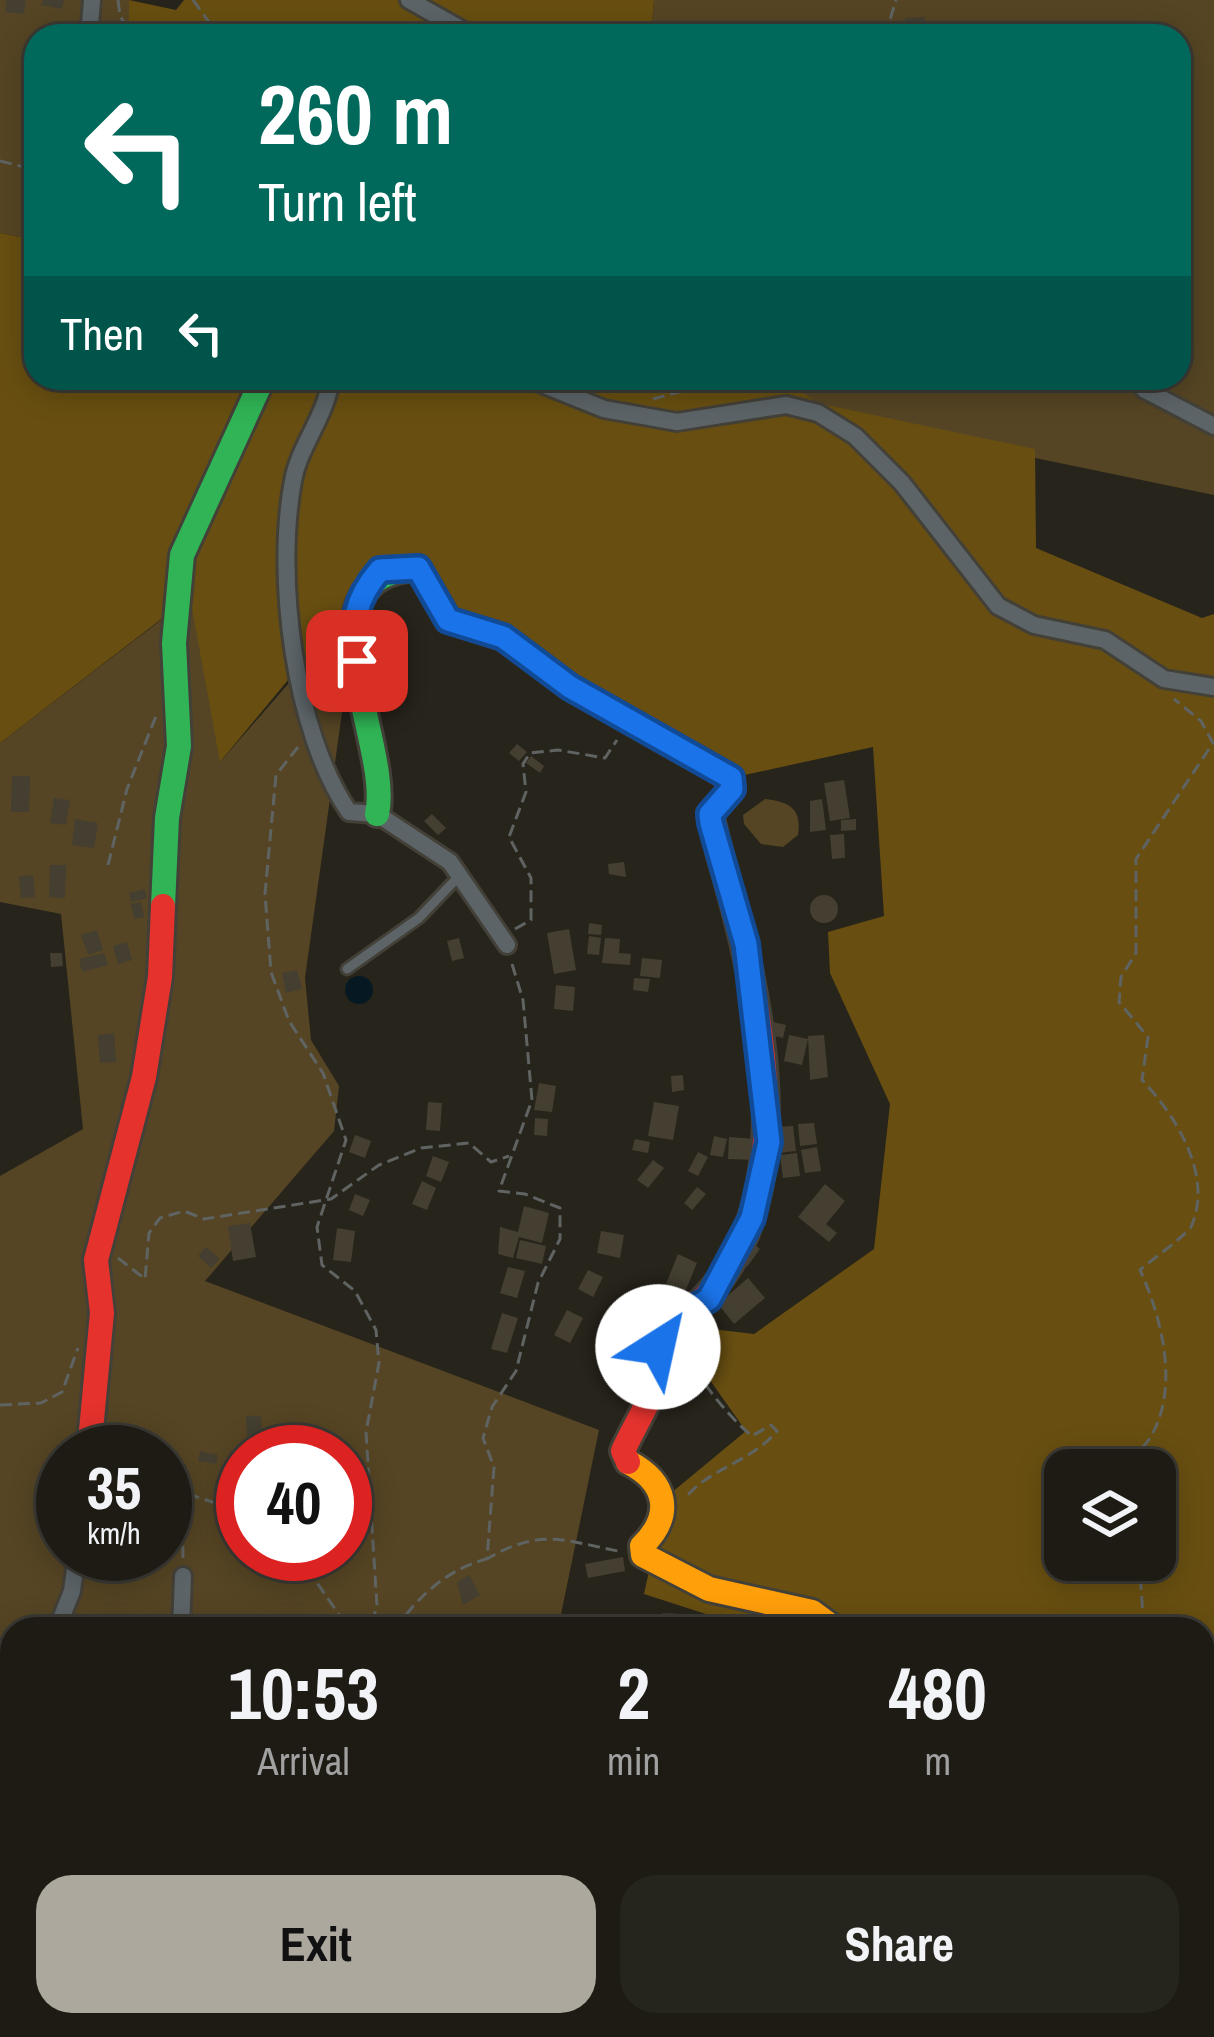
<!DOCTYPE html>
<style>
body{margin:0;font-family:"Archivo Narrow",sans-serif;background:#25241d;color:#f1f3f6;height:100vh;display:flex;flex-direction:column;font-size:45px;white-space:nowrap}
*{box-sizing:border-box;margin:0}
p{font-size:39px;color:#a0a1a0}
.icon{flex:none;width:66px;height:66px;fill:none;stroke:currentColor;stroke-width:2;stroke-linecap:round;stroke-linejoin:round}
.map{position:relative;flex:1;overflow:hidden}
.details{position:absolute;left:0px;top:1617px;width:1215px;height:420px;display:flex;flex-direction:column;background:#1d1b14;border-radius:36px 36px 0 0;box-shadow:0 6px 30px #0003,0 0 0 3px #3b3934}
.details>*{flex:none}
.top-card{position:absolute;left:24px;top:24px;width:1167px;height:366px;border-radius:36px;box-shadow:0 6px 30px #0003,0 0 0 3px #3b3934;background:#00695c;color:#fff;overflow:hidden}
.controls{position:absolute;left:1044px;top:1449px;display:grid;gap:24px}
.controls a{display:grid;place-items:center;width:132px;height:132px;border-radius:24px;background:#1d1b14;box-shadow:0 6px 30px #0003,0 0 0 3px #3b3934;font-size:60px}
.speed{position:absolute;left:36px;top:1425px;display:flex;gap:24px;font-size:60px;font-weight:700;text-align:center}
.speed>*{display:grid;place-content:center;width:156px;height:156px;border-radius:50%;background:#1d1b14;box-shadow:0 6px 30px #0003,0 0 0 3px #3b3934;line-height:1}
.speed small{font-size:30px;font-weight:400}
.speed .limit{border:18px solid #d22;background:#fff;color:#111}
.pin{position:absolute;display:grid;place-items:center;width:102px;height:102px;color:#fff;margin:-51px;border-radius:24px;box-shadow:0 6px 18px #0006}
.me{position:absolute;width:132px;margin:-66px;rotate:35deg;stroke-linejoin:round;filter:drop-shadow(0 0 9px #0008)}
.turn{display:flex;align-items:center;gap:42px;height:252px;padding:0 36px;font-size:54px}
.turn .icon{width:156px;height:156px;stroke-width:2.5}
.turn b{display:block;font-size:84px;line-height:102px}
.then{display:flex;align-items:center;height:114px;padding:0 36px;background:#0003;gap:24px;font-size:45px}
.eta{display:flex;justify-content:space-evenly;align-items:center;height:204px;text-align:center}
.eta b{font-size:72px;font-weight:800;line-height:84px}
.cta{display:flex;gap:24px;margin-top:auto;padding:24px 36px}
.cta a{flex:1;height:138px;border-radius:36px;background:#aca89e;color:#111;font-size:48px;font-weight:800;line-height:138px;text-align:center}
.cta a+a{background:#25241d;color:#f1f3f6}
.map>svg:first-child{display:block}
.green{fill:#554524;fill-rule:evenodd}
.forest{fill:#684f11;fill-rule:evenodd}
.water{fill:#061923}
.building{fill:#443f30}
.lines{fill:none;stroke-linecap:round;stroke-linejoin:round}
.lane-casing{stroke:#434038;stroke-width:15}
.street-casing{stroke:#434038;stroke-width:22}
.fast-casing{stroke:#434038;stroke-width:30}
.slow-casing{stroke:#434038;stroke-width:30}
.jam-casing{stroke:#434038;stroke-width:30}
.path{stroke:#5f6362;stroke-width:3;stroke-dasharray:12 6;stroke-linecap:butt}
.lane{stroke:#5c6468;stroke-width:9}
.street{stroke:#5c6468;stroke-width:16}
.fast{stroke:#30b455;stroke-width:24}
.slow{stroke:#ff9f0a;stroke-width:24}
.jam{stroke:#e5322d;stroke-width:24}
.route-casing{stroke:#114b97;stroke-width:30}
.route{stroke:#1a73e8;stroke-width:21}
</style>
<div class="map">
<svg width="1214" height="2037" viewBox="0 0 1214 2037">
<rect width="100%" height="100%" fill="#27241b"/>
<g class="green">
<polygon points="0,0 129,0 129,36 36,36 36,240 0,233"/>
<polygon points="654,0 1214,0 1214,495 818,413 777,378 1179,378 1179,36 651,36"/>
<path d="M191,597L221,761L357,605L305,978L311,1040L339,1086L334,1131L205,1281L599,1430L558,1629H12V2025H748L760,2037H0V1176L83,1129L61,914L0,902V743ZM63,1452H165V1554H63ZM243,1452H345V1554H243Z"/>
<path d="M765,799C789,802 802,808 798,835L783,847L761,844L744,824L743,815Z"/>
<polygon points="972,2025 1171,2025 1176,2037 958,2037"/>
</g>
<g class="forest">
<polygon points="129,0 176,10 184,0 654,0 651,36 129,36"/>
<path d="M0,233L36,240V378H783L817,403L1035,449L1036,548L1202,618L1214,614V2037H1176L1171,2025H1203V1629H752L644,1594L665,1498L746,1431L670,1324L754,1334L874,1249L890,1104L830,973L828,932L884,916L873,747L731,778L448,620L418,568L360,593L220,762L190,597L0,743ZM1065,1470H1155V1560H1065Z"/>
</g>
<circle class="water" cx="359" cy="990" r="14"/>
<g class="building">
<polygon points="7,0 26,0 24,14 5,12"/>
<polygon points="43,0 64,0 62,9 41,5"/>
<polygon points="925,17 925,34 905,34 905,18"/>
<polygon points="340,680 343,690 330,695 326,685"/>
<polygon points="517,744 527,752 519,761 509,753"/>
<polygon points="531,756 544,766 540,773 526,763"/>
<polygon points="12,776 30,776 29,812 11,812"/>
<polygon points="844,780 850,818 830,821 824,783"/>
<polygon points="54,798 70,800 66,825 50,823"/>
<polygon points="822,799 826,830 810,832 810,801"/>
<polygon points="432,814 446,828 438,835 424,821"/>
<polygon points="75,819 98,823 94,848 72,845"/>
<polygon points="856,819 856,830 841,831 841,820"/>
<polygon points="844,834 845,858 832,859 830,835"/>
<polygon points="624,862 626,877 609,874 608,864"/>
<polygon points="50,865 66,865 65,898 49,897"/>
<polygon points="33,875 35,897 21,898 19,877"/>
<polygon points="145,889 147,898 131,902 129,893"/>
<circle cx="824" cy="909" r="14"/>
<polygon points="141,902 144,917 134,919 131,904"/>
<polygon points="589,923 602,925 601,935 588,934"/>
<polygon points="569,929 576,970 554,974 547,933"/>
<polygon points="97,930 103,950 88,955 81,935"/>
<polygon points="589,936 601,938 599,955 587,954"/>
<polygon points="459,938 464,958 452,961 447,941"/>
<polygon points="605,938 620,939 619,953 631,954 630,965 602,963"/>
<polygon points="127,942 132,960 118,964 113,946"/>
<polygon points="50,953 62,953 63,966 51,967"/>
<polygon points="104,953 108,965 82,972 79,959"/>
<polygon points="642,958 662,960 660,978 640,976"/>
<polygon points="297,970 302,989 286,993 282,973"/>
<polygon points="634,978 650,979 648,992 633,990"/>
<polygon points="556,985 575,987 573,1011 554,1009"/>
<polygon points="773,1022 786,1025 783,1038 770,1035"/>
<polygon points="114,1033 116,1062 100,1063 98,1035"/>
<polygon points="789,1035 808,1039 802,1065 784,1061"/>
<polygon points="824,1035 828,1077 810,1080 808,1036"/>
<polygon points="683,1075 684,1090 672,1092 671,1076"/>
<polygon points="539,1083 556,1086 552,1112 534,1110"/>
<polygon points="428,1102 442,1103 440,1131 426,1130"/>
<polygon points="654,1102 679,1106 673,1140 648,1136"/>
<polygon points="535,1118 548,1119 547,1136 534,1135"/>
<polygon points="814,1123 817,1144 800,1146 798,1124"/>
<polygon points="793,1126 796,1151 779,1153 776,1127"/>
<polygon points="355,1135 371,1141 365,1158 349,1152"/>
<polygon points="714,1136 727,1139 723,1157 710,1155"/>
<polygon points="729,1137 756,1139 754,1160 728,1159"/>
<polygon points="635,1139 650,1142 648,1153 632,1150"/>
<polygon points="817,1147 821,1171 805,1173 801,1150"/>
<polygon points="698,1152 708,1157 698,1176 688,1171"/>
<polygon points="797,1153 800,1176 783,1178 780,1155"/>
<polygon points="433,1156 449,1162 441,1182 426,1176"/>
<polygon points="653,1160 664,1168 648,1188 637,1180"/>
<polygon points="422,1181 436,1188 427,1210 412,1204"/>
<polygon points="825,1184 845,1201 826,1224 837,1233 829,1242 798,1217"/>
<polygon points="697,1187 706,1194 692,1210 684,1203"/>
<polygon points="355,1194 370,1200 363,1216 349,1210"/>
<polygon points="524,1206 549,1213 542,1243 519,1237 513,1258 498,1254 500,1227 518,1232"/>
<polygon points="250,1223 256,1257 233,1261 228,1226"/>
<polygon points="337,1228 355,1231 351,1262 333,1260"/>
<polygon points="601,1231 624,1235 620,1258 597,1253"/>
<polygon points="520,1240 546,1246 542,1264 516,1258"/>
<polygon points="750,1241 760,1249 747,1267 737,1259"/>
<polygon points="206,1247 220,1259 211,1268 198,1256"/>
<polygon points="678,1254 697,1263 685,1292 666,1284"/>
<polygon points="508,1267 525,1271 517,1298 500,1293"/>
<polygon points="588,1270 603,1277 593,1297 578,1289"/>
<polygon points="748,1278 765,1298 734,1324 718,1304"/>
<polygon points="567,1310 583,1318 570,1343 554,1335"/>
<polygon points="502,1313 518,1318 507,1353 491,1349"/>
<polygon points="620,1336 631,1344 621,1359 609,1351"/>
<polygon points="609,1358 621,1362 617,1373 605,1369"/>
<polygon points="246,1416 261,1416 262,1436 247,1437"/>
<polygon points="200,1451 218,1455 216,1464 198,1461"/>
<polygon points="623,1557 625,1571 588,1578 585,1564"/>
<polygon points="469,1575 480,1595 463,1605 457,1582"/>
<polygon points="663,1613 681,1614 680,1625 662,1623"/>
<polygon points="736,1616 775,1628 775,1629 732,1629"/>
<polygon points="0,1882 12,1883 11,1902 0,1900"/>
<polygon points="0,1945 10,1949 4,1966 0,1965"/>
<polygon points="583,2025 613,2025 602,2037"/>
</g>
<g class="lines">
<defs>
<polyline id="lane" points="347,969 419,918 461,874"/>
<g id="street">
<polyline points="409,0 473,36"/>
<polyline points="89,36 92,0"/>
<path d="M331,378C327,415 299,446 293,481C275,576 294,732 349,812L377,814L450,862L507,945"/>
<polyline points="527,378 604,409 677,422 786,405 818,413 855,436 902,483 998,606 1034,625 1105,640 1164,679 1214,687"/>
<polyline points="1134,378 1145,390 1214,426"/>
<polyline points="57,1629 72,1591 77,1554"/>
<polyline points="181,1629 183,1576"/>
<polyline points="0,1783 12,1766"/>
<polyline points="1203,1847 1203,1864"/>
<polyline points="101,2037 103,2025"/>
<polyline points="205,2037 207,2025"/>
<polyline points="1062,2037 1082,2025"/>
</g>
<g id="fast">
<path d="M377,814C393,744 291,575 418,568L448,620L503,637L570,687L731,778L732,789L710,814L720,855"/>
<polyline points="163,906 167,818 179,746 174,643 182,555 263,378"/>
</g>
<path id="slow" d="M628,1462C667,1482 674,1515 642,1546L643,1555L709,1589L812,1612L835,1629"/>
<g id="jam">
<polyline points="89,1452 102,1313 96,1260 144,1077 160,977 163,906"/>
<path d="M628,1462L623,1451C632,1430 662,1381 663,1361C664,1337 652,1329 671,1307L691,1310C813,1208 758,986 720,855"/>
</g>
</defs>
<use href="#lane" class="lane-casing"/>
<use href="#street" class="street-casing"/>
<use href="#fast" class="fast-casing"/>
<use href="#slow" class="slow-casing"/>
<use href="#jam" class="jam-casing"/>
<g class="path">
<polyline points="118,0 120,16 133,36"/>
<polyline points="193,0 219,36"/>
<polyline points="885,36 896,0"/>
<polyline points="0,161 36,170"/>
<polyline points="653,399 731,378"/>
<polyline points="298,747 276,775 265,894 271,972 289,1021 323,1073 346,1140 317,1227 322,1265 355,1291 376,1330 379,1363 366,1432 377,1606 370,1629"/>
<polyline points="108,865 127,789 156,716"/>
<polyline points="515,929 531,920 531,878 509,837 526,792 523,764 530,753 558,750 605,758 617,740"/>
<path d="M512,964L523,1000L532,1100L499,1191L525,1194L560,1208V1239L538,1283L516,1371L492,1407L483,1438L494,1467L487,1559C541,1527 565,1541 623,1552"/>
<polyline points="118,1258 145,1279 149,1233 160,1218 184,1211 204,1219 331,1199 379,1165 421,1148 469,1143 491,1162 509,1156"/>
<path d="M680,1337C689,1368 726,1415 752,1436L771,1425L777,1431C751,1462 710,1468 685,1498"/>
<polyline points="0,1405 41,1403 62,1392 78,1348"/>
<path d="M1114,1470C1126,1460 1143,1450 1150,1438C1180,1389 1162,1318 1140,1270C1156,1256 1177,1243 1191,1227C1214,1176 1176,1116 1142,1080L1148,1037L1119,1002L1121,977L1136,953V859L1213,743L1201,721L1174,699"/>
<polyline points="297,1554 349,1629"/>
<polyline points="183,1558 182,1492 243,1512"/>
<polyline points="1139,1560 1144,1629"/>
<path d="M395,1629C420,1595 445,1571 486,1559"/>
<polyline points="1203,1734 1214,1738"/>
<polyline points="0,1917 12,1910"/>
<polyline points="614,2037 618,2025"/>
</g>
<use href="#lane" class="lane"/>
<use href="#street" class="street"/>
<use href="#fast" class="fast"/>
<use href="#slow" class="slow"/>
<use href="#jam" class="jam"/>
</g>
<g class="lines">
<defs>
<path id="route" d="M357,661C352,622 354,600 380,570L418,568L448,620L503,637L570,687L731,778L732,789L710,814L711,823L746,944L769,1142L752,1218L709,1299L691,1310L671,1307L658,1322V1347"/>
</defs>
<use href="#route" class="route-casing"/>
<use href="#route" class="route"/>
</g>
</svg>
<div class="controls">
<a><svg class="icon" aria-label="layers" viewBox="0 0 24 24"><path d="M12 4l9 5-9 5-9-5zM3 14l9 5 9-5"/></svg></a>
</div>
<div class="speed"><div>35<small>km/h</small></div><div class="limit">40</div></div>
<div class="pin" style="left:357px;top:661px;background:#d93025"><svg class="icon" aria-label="arrive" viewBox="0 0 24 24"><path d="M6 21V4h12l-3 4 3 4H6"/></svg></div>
<svg class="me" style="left:658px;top:1347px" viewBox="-20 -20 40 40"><circle r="19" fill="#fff"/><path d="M0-13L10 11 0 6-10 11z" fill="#1a73e8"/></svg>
<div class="top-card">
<div class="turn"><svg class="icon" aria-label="left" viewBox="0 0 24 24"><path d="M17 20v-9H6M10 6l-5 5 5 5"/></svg><div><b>260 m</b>Turn left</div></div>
<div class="then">Then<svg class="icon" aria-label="left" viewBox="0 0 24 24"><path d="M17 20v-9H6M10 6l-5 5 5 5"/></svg></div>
</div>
<section class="details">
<div class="eta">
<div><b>10:53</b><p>Arrival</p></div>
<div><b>2</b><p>min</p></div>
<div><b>480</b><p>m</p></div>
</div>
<div class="cta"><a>Exit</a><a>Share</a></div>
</section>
</div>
